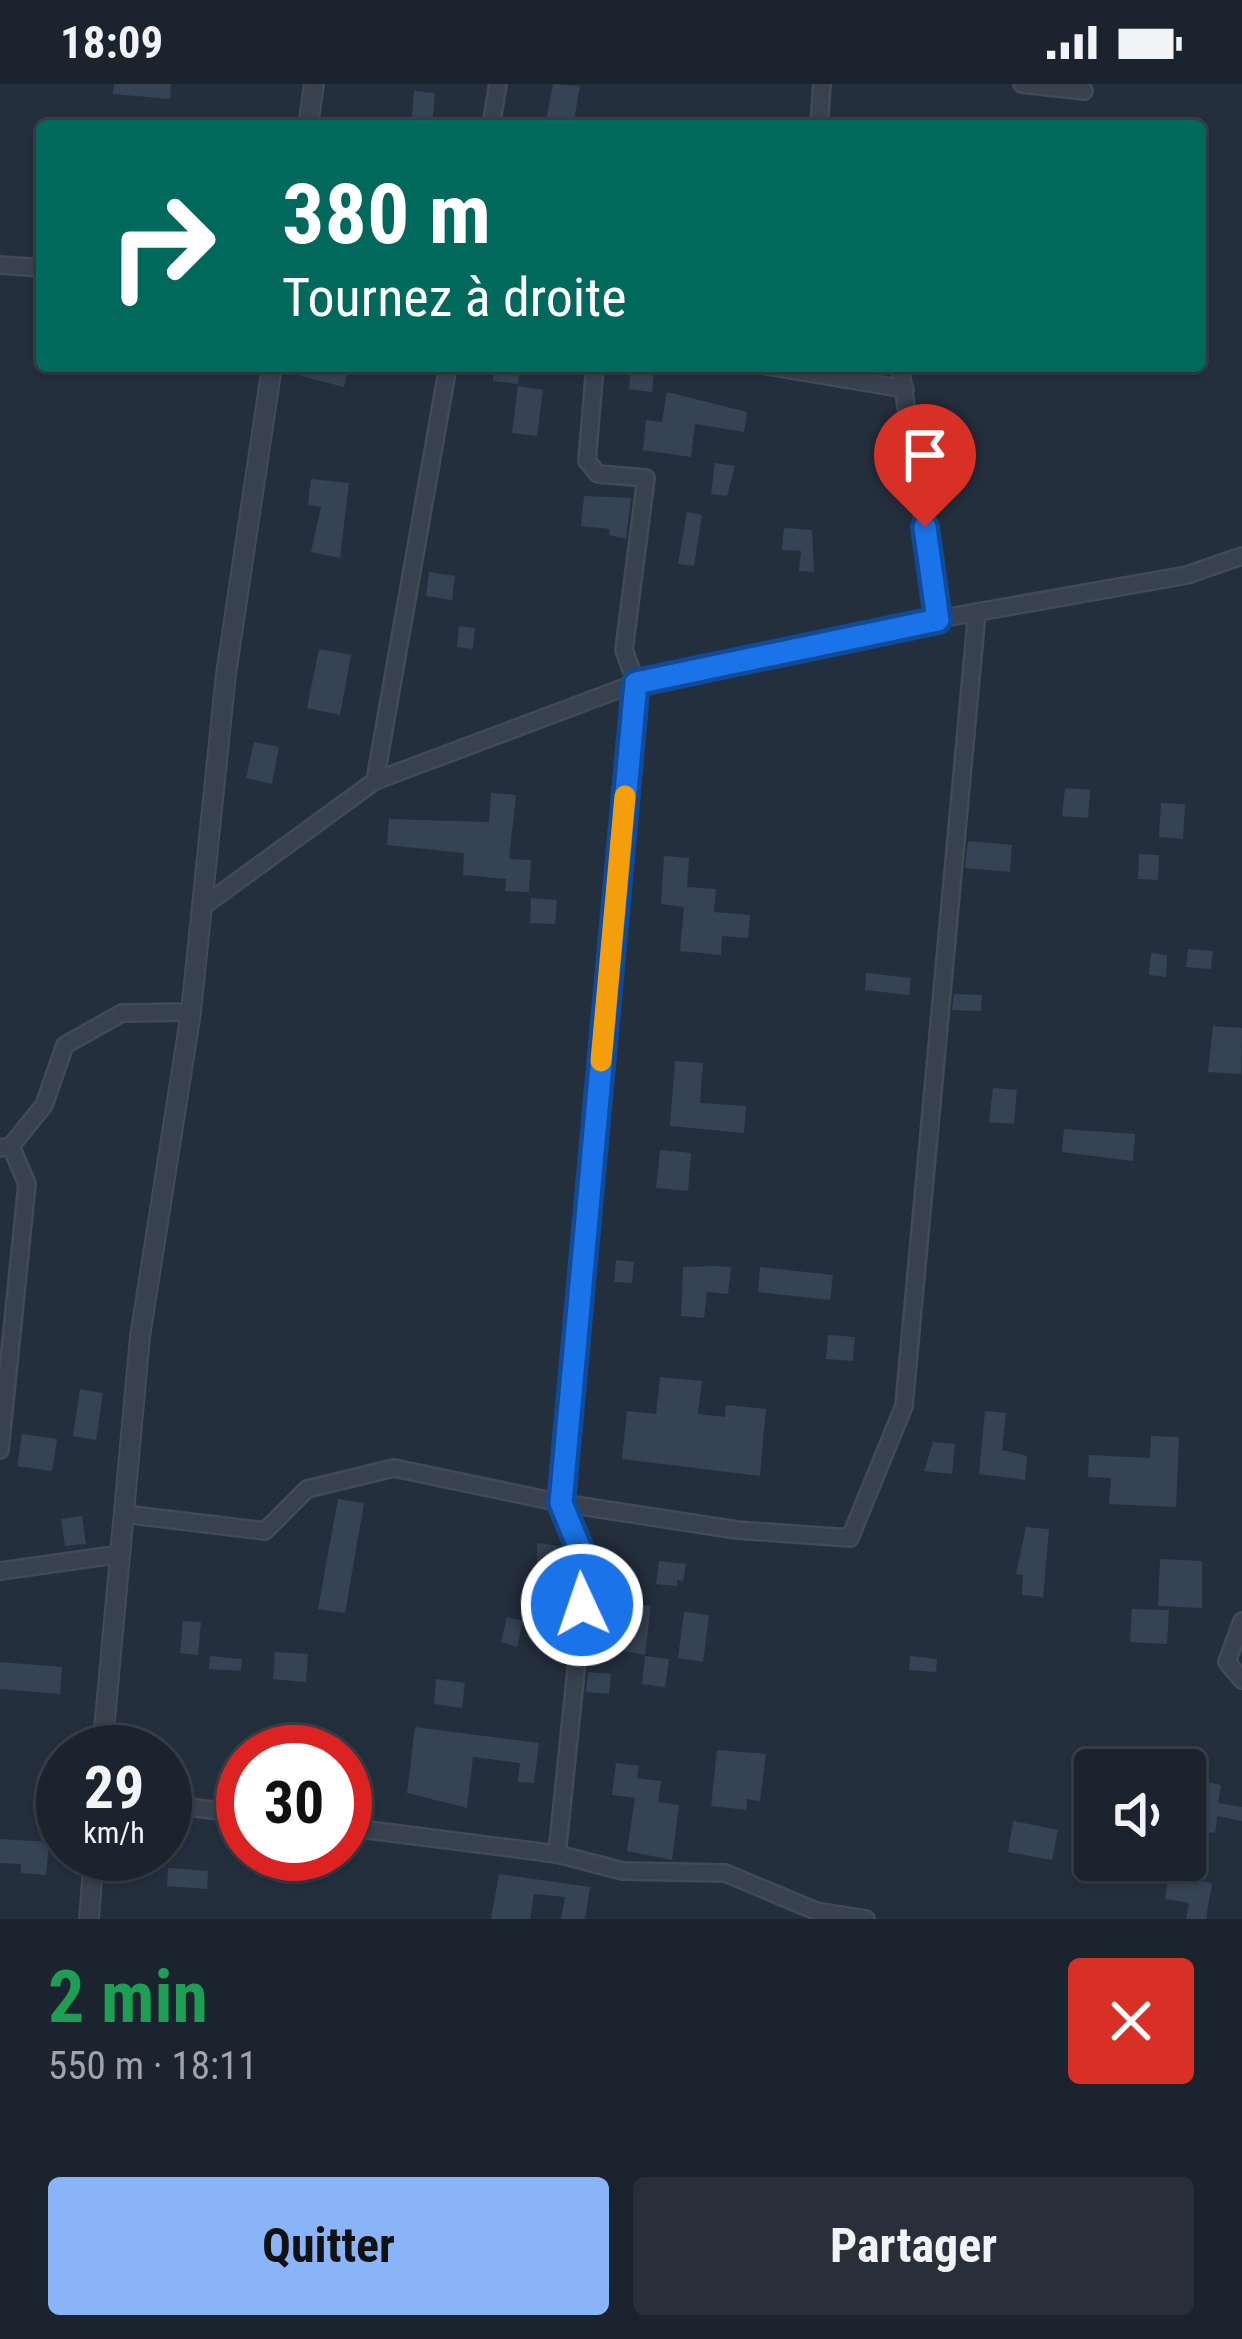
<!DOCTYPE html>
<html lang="fr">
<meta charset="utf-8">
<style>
body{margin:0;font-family:"Roboto Condensed",sans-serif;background:#282f3a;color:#f1f3f6;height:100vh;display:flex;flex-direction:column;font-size:45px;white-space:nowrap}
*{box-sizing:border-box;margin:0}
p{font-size:39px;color:#a0a4aa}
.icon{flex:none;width:66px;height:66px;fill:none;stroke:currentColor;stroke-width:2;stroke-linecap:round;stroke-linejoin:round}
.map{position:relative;height:1835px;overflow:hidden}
.sheet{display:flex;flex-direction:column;background:#1b232e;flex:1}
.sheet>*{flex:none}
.hud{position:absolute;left:36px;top:36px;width:1170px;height:252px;border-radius:12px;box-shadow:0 3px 9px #0004,0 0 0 3px #39404a;background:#00695c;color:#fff;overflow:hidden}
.buttons{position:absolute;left:1074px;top:1665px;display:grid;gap:24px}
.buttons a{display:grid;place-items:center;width:132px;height:132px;border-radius:12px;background:#1b232e;box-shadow:0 3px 9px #0004,0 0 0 3px #39404a;font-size:60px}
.speed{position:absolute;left:36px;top:1641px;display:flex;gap:24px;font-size:60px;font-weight:700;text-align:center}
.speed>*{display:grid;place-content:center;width:156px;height:156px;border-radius:50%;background:#1b232e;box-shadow:0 3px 9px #0004,0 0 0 3px #39404a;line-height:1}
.speed small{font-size:30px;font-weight:400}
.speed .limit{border:18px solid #d22;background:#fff;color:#111}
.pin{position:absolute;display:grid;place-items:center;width:102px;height:102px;color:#fff;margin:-123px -51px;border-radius:50% 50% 50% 0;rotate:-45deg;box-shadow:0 0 12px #0007}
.pin .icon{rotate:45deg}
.me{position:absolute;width:132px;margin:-66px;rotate:357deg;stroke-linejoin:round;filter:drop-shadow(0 0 9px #0008)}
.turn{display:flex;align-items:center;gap:42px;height:252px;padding:0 48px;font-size:54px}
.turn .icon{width:156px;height:156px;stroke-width:2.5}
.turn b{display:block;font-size:84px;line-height:102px}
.round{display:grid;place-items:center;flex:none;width:126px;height:126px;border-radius:12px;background:#282f3a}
.head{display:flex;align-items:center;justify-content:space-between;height:204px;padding:0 48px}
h1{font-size:72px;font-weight:700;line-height:90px;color:#1e9e55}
.cta{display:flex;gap:24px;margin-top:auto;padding:24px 48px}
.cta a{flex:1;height:138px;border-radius:12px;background:#8ab4f8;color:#111;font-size:48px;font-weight:700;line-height:138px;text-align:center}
.cta a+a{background:#282f3a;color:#f1f3f6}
.status{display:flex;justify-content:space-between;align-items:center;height:84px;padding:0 60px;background:#1b232e;direction:ltr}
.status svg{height:33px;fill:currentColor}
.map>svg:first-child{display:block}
.building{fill:#364354}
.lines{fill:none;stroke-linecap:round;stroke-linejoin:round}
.minor-casing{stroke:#414a57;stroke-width:20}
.tertiary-casing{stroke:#414a57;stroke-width:22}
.minor{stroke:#38414e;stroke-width:15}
.tertiary{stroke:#38414e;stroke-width:18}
.route-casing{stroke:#114b97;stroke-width:30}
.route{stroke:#1a73e8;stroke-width:21}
.slow{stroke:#f59e0b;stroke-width:21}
</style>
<div class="status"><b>18:09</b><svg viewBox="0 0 49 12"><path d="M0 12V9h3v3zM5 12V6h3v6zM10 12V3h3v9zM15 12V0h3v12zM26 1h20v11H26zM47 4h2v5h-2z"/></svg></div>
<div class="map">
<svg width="1242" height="1835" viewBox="0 0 1242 1835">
<rect width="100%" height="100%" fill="#242f3e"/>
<g class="building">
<polygon points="114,0 171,0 170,15 113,10"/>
<polygon points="553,0 580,2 573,42 546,37"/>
<polygon points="414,7 435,9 432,42 411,42"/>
<polygon points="285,282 349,282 344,303 285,288"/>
<polygon points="494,282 520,282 518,300 493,297"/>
<polygon points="631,282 644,282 643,289 654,290 652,308 629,305"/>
<polygon points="518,302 543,306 537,352 512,349"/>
<polygon points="667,308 747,328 744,348 695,340 691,373 643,366 646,336 662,338"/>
<polygon points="715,379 735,382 727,412 711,410"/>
<polygon points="311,395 349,399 340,474 311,468 321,423 308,421"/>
<polygon points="584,412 631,414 626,455 609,451 610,445 581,442"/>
<polygon points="687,428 702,431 694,482 678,480"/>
<polygon points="784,444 812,446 814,488 799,487 801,467 782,466"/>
<polygon points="429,488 455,492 452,516 426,512"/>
<polygon points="459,542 475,544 473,565 457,563"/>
<polygon points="319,565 351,571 340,631 307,624"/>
<polygon points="254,658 279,663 272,700 246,694"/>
<polygon points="1065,704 1090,706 1088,734 1062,732"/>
<polygon points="491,709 516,711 509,775 531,776 529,808 505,807 506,795 463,791 464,769 387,761 389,735 489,738"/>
<polygon points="1161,719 1185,720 1183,755 1159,753"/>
<polygon points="968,757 1012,761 1010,788 965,784"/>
<polygon points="1139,770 1159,771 1158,796 1138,795"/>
<polygon points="664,772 689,774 687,803 716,805 714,828 750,831 748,854 722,852 721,871 680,867 684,823 661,820"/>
<polygon points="531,814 557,816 555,840 530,839"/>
<polygon points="1188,865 1213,867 1211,885 1186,883"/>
<polygon points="1151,869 1167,871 1166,893 1149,891"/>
<polygon points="866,889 911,894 909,911 865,906"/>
<polygon points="954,910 982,911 981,927 952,926"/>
<polygon points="1213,942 1242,944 1241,990 1208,988"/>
<polygon points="675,977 703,979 700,1019 746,1022 744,1049 670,1042"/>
<polygon points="993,1004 1017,1006 1014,1040 989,1038"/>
<polygon points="1064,1045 1135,1050 1133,1077 1062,1068"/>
<polygon points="660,1066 691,1069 688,1107 656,1104"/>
<polygon points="616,1176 634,1178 632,1199 614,1198"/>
<polygon points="715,1182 731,1183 728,1210 707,1208 704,1234 681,1232 683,1183"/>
<polygon points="760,1183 833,1191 830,1216 758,1208"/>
<polygon points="828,1251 855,1253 853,1277 826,1275"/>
<polygon points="660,1293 702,1297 698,1330 725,1333 726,1321 766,1325 760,1392 622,1375 627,1327 656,1330"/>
<polygon points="80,1305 103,1309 96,1356 73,1352"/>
<polygon points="985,1327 1006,1329 1002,1366 1027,1372 1025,1396 979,1390"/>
<polygon points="22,1350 57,1355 52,1387 17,1382"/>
<polygon points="1151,1352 1179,1353 1176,1423 1109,1420 1111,1394 1088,1393 1089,1371 1150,1374"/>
<polygon points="933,1358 955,1360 952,1390 924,1387"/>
<polygon points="338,1415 364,1419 345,1529 318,1525"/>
<polygon points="82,1432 86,1460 65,1462 61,1435"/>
<polygon points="1026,1443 1049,1445 1043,1513 1022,1511 1023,1491 1016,1490"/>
<polygon points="537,1459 567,1463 562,1512 537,1510"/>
<polygon points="1160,1475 1202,1477 1202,1524 1158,1522"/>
<polygon points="659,1477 686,1480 683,1497 677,1496 677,1502 656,1500"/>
<polygon points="603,1516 651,1522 645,1571 597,1562"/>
<polygon points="1132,1525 1169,1526 1167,1560 1130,1558"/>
<polygon points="684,1528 709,1531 703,1578 678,1574"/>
<polygon points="507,1533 523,1537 517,1563 501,1558"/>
<polygon points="183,1537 201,1538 198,1571 180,1569"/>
<polygon points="275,1568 308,1570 306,1598 273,1595"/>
<polygon points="210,1572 242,1575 241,1587 209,1585"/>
<polygon points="645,1572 669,1575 665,1603 642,1600"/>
<polygon points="910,1572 937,1575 936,1588 909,1586"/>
<polygon points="0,1578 62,1583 60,1610 0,1605"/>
<polygon points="588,1588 611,1590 609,1610 586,1608"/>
<polygon points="436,1595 465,1599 462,1624 434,1620"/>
<polygon points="415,1643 539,1659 534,1699 518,1698 520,1679 473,1673 467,1724 407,1709"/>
<polygon points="717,1666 766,1670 760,1717 747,1715 746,1726 711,1722"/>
<polygon points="616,1679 639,1682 637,1694 661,1697 658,1718 679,1721 672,1776 627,1767 635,1714 612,1711"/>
<polygon points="1196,1696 1221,1701 1218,1719 1242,1723 1242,1737 1217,1732 1215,1749 1189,1746"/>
<polygon points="1013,1737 1058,1746 1052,1776 1008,1768"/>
<polygon points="0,1755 49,1758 46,1791 21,1789 21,1780 0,1779"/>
<polygon points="168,1784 208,1787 207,1805 167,1802"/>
<polygon points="499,1790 590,1803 585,1835 561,1835 565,1813 534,1810 530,1835 491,1835"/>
<polygon points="1169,1792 1212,1799 1206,1835 1186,1835 1189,1819 1165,1815"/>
</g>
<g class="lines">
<defs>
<g id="minor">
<polyline points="1022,0 1084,7"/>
<polyline points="491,42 498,0"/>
<polyline points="819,42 822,0"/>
<polyline points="0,181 42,184"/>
<polyline points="767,282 905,305"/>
<polyline points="900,282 938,535"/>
<polyline points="375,697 448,282"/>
<polyline points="202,823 375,697 636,599 831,554 1187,491 1242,472"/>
<polyline points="0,1064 11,1062 44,1021 65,961 122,929 191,928"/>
<polyline points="0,1366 27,1100 11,1062"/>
<polyline points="124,1430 265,1447 307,1405 394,1384 561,1419 737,1446 850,1454 904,1322 977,528"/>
<polyline points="0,1487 121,1470"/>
<polyline points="1242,1537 1227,1578 1242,1596"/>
<polyline points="165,1720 243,1730"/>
<polyline points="345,1743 557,1770 623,1787 725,1789 816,1827 866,1835"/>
<polyline points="557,1770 587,1480 561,1419 636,599 624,566 646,394 598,390 587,377 595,282"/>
</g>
<g id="tertiary">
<polyline points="308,42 314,0"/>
<polyline points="102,1668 140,1253 191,928 226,590 272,282"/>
<polyline points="89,1835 94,1770"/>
</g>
</defs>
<use href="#minor" class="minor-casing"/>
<use href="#tertiary" class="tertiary-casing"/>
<use href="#minor" class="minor"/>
<use href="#tertiary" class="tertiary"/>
</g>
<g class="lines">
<defs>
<polyline id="route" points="582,1521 586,1480 561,1419 636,599 938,536 925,443"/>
</defs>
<use href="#route" class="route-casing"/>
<use href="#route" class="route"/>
<polyline class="slow" points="601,977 625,712"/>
</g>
</svg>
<div class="buttons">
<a><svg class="icon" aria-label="sound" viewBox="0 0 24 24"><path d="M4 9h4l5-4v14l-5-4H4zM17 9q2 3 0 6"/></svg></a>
</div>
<div class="speed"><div>29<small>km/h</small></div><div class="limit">30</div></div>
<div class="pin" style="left:925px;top:443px;background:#d93025"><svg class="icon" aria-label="arrive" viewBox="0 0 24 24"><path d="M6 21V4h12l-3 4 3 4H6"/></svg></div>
<svg class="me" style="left:582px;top:1521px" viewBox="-20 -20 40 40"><circle r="17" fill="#1a73e8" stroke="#fff" stroke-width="3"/><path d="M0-11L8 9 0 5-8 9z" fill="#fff"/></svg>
<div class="hud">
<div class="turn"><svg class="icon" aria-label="right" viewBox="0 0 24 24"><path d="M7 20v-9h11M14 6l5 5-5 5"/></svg><div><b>380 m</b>Tournez à droite</div></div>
</div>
</div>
<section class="sheet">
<div class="head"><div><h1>2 min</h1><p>550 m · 18:11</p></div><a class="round" style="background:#d93025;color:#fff"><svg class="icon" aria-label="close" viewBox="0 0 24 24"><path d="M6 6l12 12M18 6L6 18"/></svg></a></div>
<div class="cta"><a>Quitter</a><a>Partager</a></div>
</section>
